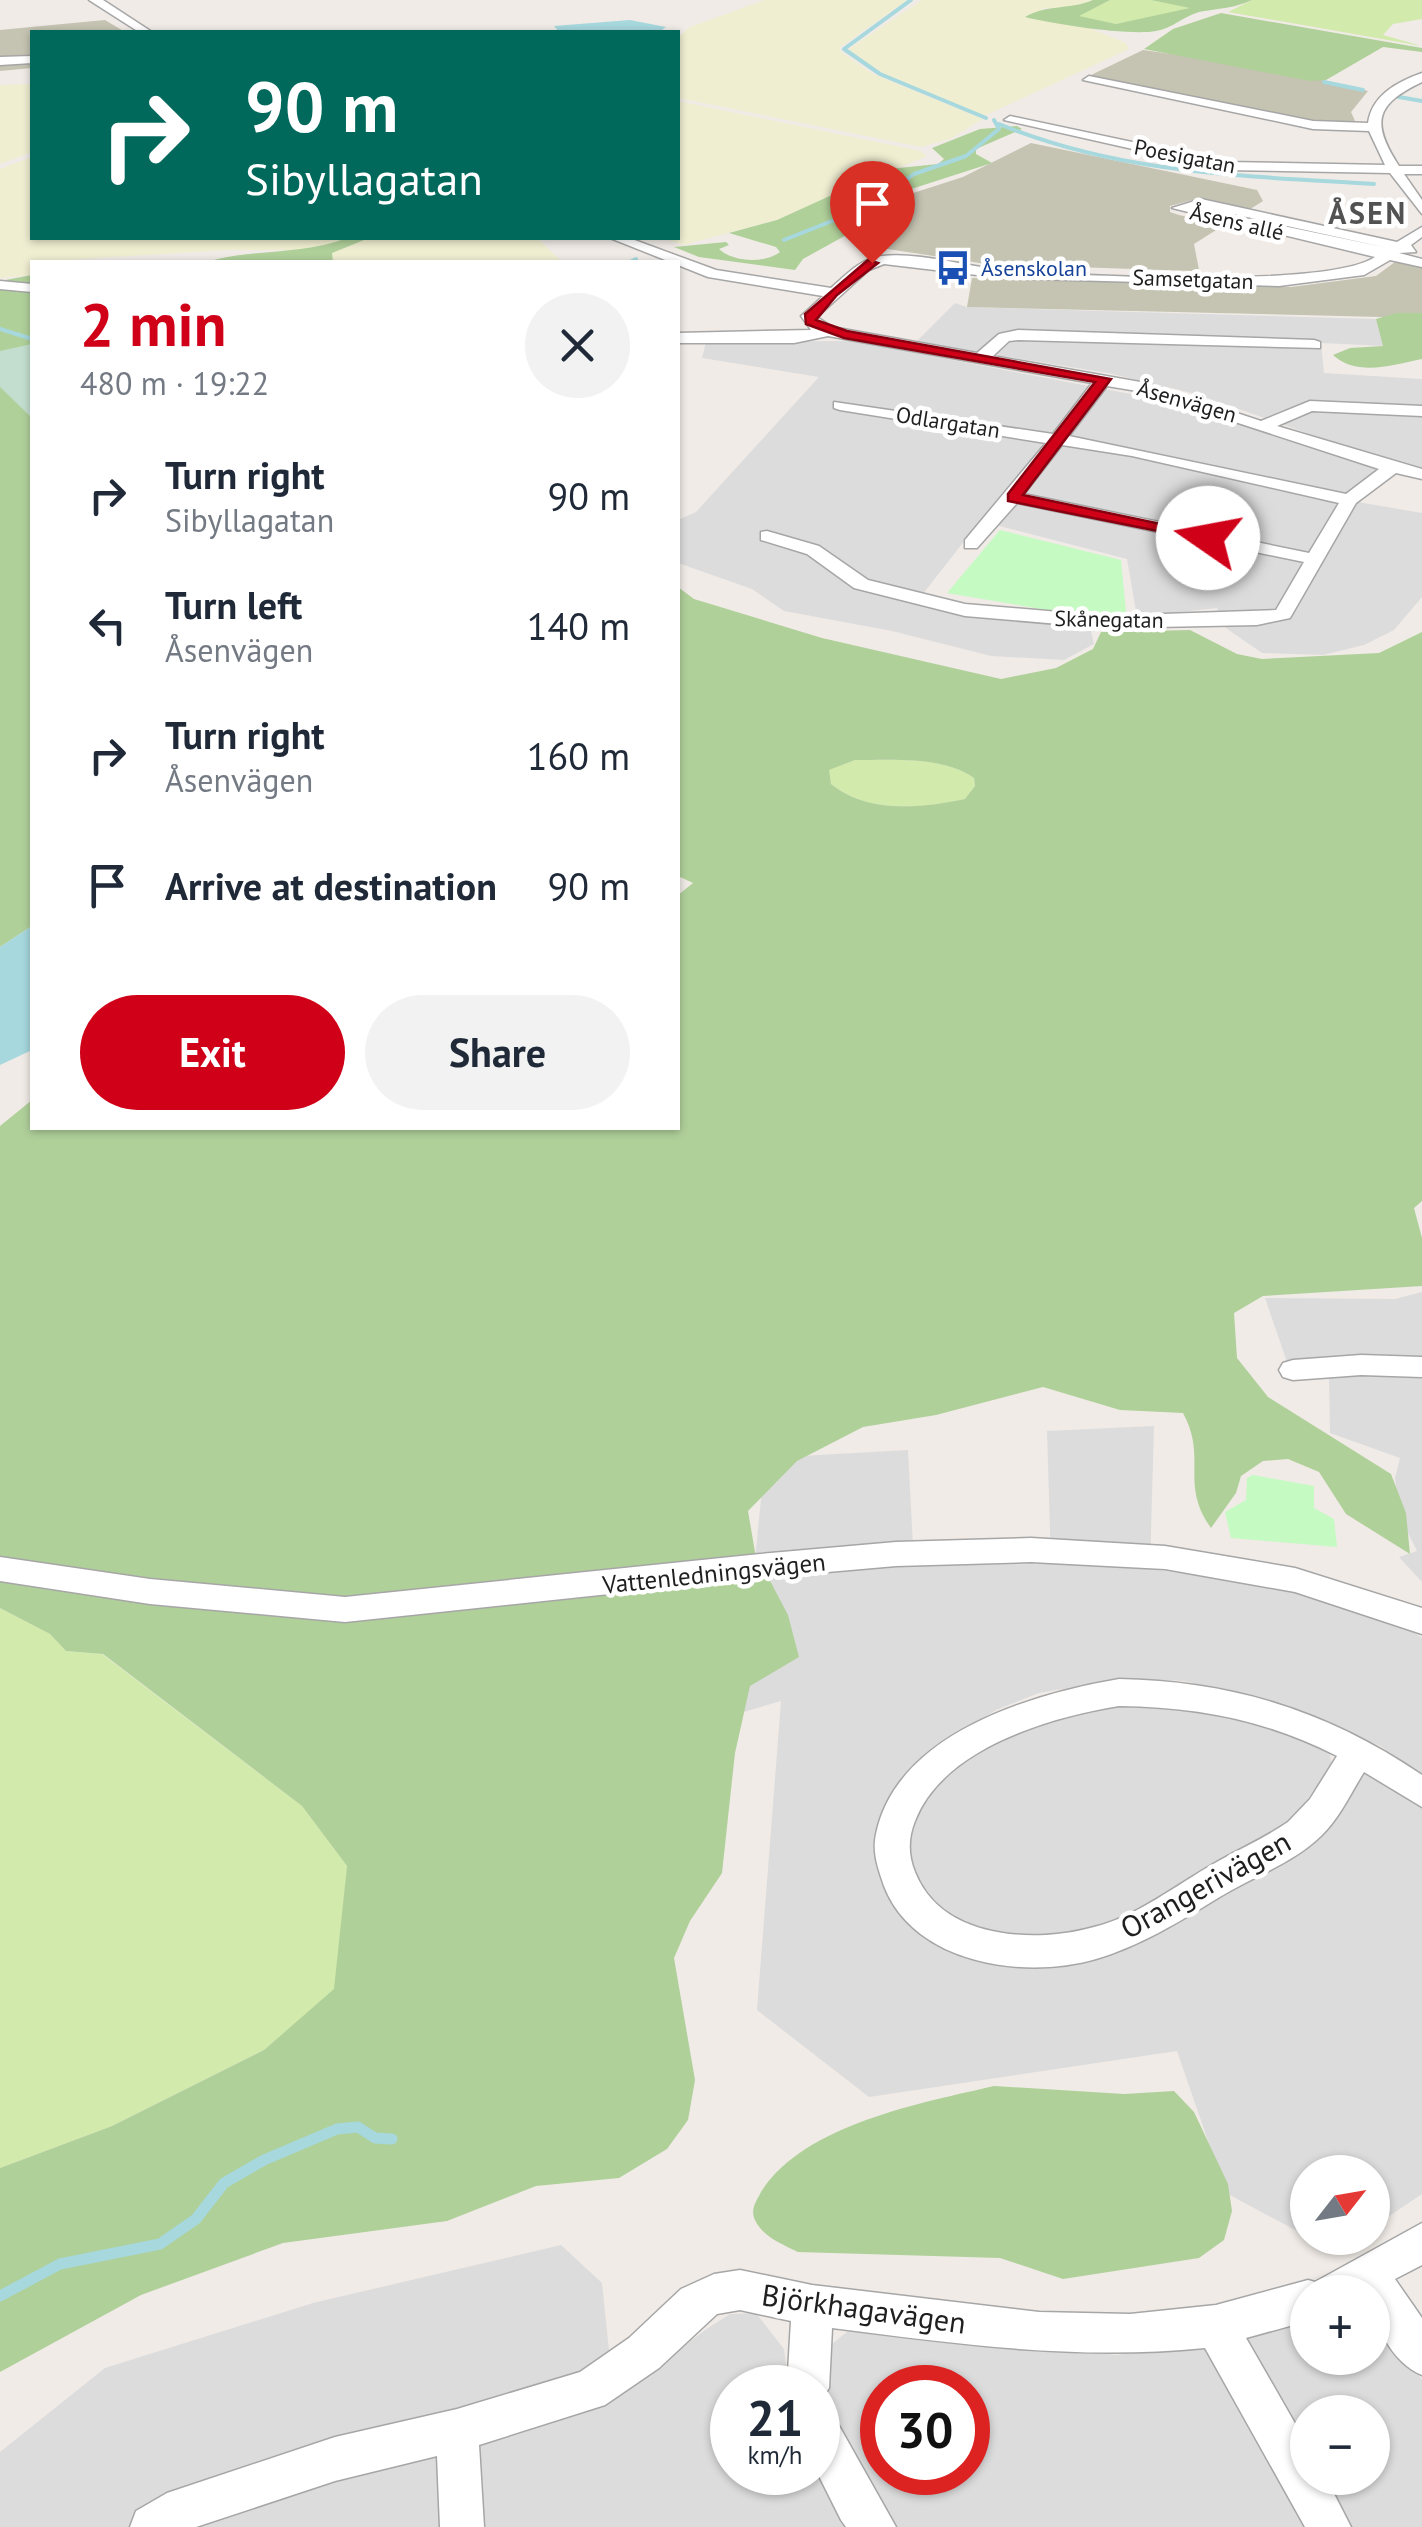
<!DOCTYPE html>
<meta charset="utf-8">
<style>
body{margin:0;font-family:"PT Sans",sans-serif;background:#f2f2f3;color:#1f2937;height:100vh;display:flex;flex-direction:column;font-size:38px;white-space:nowrap}
*{box-sizing:border-box;margin:0}
p{font-size:32px;color:#747a83}
.icon{flex:none;width:55px;height:55px;fill:none;stroke:currentColor;stroke-width:2;stroke-linecap:round;stroke-linejoin:round}
.map{position:relative;flex:1;overflow:hidden}
.details{position:absolute;left:30px;top:260px;width:650px;height:870px;display:flex;flex-direction:column;background:#fff;border-radius:0px;box-shadow:0 2px 8px #0004}
.details>*{flex:none}
.hud{position:absolute;left:30px;top:30px;width:650px;height:210px;border-radius:0px;box-shadow:0 2px 8px #0004;background:#00695c;color:#fff;overflow:hidden}
.needle{width:65px;rotate:59deg}
.buttons{position:absolute;left:1290px;top:2155px;display:grid;gap:20px}
.buttons a{display:grid;place-items:center;width:100px;height:100px;border-radius:50%;background:#fff;box-shadow:0 2px 8px #0004;font-size:50px}
.speed{position:absolute;left:710px;top:2365px;display:flex;gap:20px;font-size:50px;font-weight:700;text-align:center}
.speed>*{display:grid;place-content:center;width:130px;height:130px;border-radius:50%;background:#fff;box-shadow:0 2px 8px #0004;line-height:1}
.speed small{font-size:25px;font-weight:400}
.speed .limit{border:15px solid #d22;background:#fff;color:#111}
.pin{position:absolute;display:grid;place-items:center;width:85px;height:85px;color:#fff;margin:-102px -42px;border-radius:50% 50% 50% 0;rotate:-45deg;box-shadow:0 0 10px #0007}
.pin .icon{rotate:45deg}
.me{position:absolute;width:110px;margin:-55px;rotate:282deg;stroke-linejoin:round;filter:drop-shadow(0 0 8px #0008)}
.turn{display:flex;align-items:center;gap:35px;height:210px;padding:0 50px;font-size:45px}
.turn .icon{width:130px;height:130px;stroke-width:2.5}
.turn b{display:block;font-size:70px;line-height:85px}
.round{display:grid;place-items:center;flex:none;width:105px;height:105px;border-radius:52px;background:#f2f2f3}
.headline{display:flex;align-items:center;justify-content:space-between;height:170px;padding:0 50px}
h1{font-size:60px;font-weight:800;line-height:75px;color:#cf0018}
.cta{display:flex;gap:20px;margin-top:auto;padding:20px 50px}
.cta a{flex:1;height:115px;border-radius:60px;background:#cf0018;color:#fff;font-size:40px;font-weight:800;line-height:115px;text-align:center}
.cta a+a{background:#f2f2f3;color:#1f2937}
ul{padding:0;list-style:none}
li{display:flex;align-items:center;gap:30px;height:130px;padding:0 50px}
li div{flex:1}
li b{display:block;font-size:38px}
li em{font-style:normal}
.map>svg:first-child{display:block}
.residential{fill:#dddcdd;fill-rule:evenodd}
.construction{fill:#c5c3b1}
.farmland{fill:#efeed1}
.grass{fill:#d2eaac}
.forest{fill:#b0d09a;fill-rule:evenodd}
.wetland{fill:#c3dece}
.park{fill:#c5fac3}
.water{fill:#a6d8de}
.lines{fill:none;stroke-linecap:round;stroke-linejoin:round}
.stream-far1{stroke:#a6d8de;stroke-width:4}
.stream{stroke:#a6d8de;stroke-width:11}
.minor-casing{stroke:#a6a6a6;stroke-width:3}
.minor{fill:#fff;fill-rule:evenodd}
.route{fill:#cf0018;stroke:#870010;stroke-width:2.5}
.labels{text-anchor:middle;dominant-baseline:central;stroke-width:9;stroke-linejoin:round;paint-order:stroke}
.far-street-label{font-size:22px;fill:#1f1f1f;stroke:#fff}
.far-transit-label{font-size:22px;fill:#164399;stroke:#fff;text-anchor:start}
.street-label{font-size:25px;fill:#1f1f1f;stroke:#fff}
.far-district-label{font-size:30px;font-weight:bold;letter-spacing:2.5px;fill:#525252;stroke:#fff}
.near-street-label{font-size:30px;fill:#1f1f1f;stroke:#fff}
</style>
<div class="map">
<svg width="1422" height="2527" viewBox="0 0 1422 2527">
<rect width="100%" height="100%" fill="#f0ebe6"/>
<g class="residential">
<polygon points="955,303 967,307 1376,319 1384,346 1321,343 1324,373 1422,379 1422,469 1369,455 1196,394 1108,373 916,342"/>
<polygon points="852,341 1194,406 1381,470 1346,500 1422,513 1422,597 1394,630 1364,645 1323,655 1262,653 1223,626 1217,608 1137,617 1127,559 980,521 915,604 961,615 1090,627 1094,644 1064,660 991,656 892,631 784,611 752,589 678,563 678,520 696,512 819,377 702,358 706,342"/>
<polygon points="1422,1292 1422,1359 1356,1356 1287,1362 1265,1298 1395,1299"/>
<polygon points="1334,1373 1422,1374 1422,1582 1399,1557 1417,1551 1398,1513 1395,1478 1400,1458 1330,1433 1329,1377"/>
<polygon points="1154,1426 1150,1569 1302,1589 1409,1629 1422,1638 1422,1775 1380,1746 1282,1703 1184,1681 1127,1678 1039,1693 996,1710 925,1754 891,1798 879,1836 901,1909 1077,1958 1364,1774 1374,1773 1422,1807 1422,2194 1373,2227 1372,2172 1308,2172 1308,2237 1226,2193 1177,2051 869,2097 757,2010 781,1701 740,1713 765,1458 908,1450 914,1565 1051,1564 1047,1431"/>
<polygon points="1207,1704 1328,1747 1332,1765 1294,1818 1127,1917 1089,1930 1040,1937 989,1934 951,1920 923,1895 906,1851 914,1818 939,1781 992,1741 1092,1705"/>
<polygon points="561,2245 602,2283 614,2398 708,2328 730,2314 756,2313 784,2349 789,2387 732,2388 732,2472 816,2473 848,2527 0,2527 0,2452 105,2368 313,2303"/>
<path d="M1373,2318L1383,2323L1422,2380V2527H897L888,2519L833,2423L819,2354L856,2325L1115,2355L1233,2342L1307,2323L1308,2358H1372ZM882,2388H968V2472H882ZM1308,2412H1372V2478H1308Z"/>
</g>
<g class="construction">
<polygon points="105,20 125,32 32,32 32,68 0,71 0,30"/>
<polygon points="1143,50 1277,69 1368,91 1351,112 1355,121 1317,121 1089,76"/>
<polygon points="1031,143 1257,190 1263,201 1247,211 1192,200 1170,206 1170,212 1179,215 1224,225 1194,244 1199,270 1193,271 986,264 855,244 907,195 963,177"/>
<polygon points="1395,262 1422,266 1422,318 967,307 972,278 1291,287 1376,276"/>
</g>
<g class="farmland">
<polygon points="765,0 907,0 839,48 841,52 873,74 983,119 950,139 921,147 678,98 678,37 690,27"/>
<polygon points="922,0 1093,0 1074,8 1041,8 1126,43 1129,49 984,116 902,83 860,60 849,49"/>
<polygon points="32,84 32,152 0,164 0,85"/>
<polygon points="678,101 921,151 927,156 776,220 683,245 663,238 678,238"/>
<polygon points="32,157 32,238 347,238 314,250 226,250 32,262 32,275 0,278 0,169"/>
<polygon points="369,238 537,238 562,262 333,262 331,253"/>
</g>
<g class="grass">
<polygon points="1110,0 1151,0 1190,7 1187,12 1116,24 1077,16"/>
<polygon points="1252,0 1422,0 1422,19 1393,24 1383,35 1422,46 1228,12"/>
<path d="M855,760C891,760 943,756 974,778L975,786L966,799C922,808 868,814 831,784L828,770Z"/>
<polygon points="0,1608 50,1634 66,1651 102,1654 302,1806 347,1866 335,1989 264,2050 112,2126 0,2168"/>
</g>
<g class="forest">
<path d="M1093,0H1110L1079,16L1116,24L1190,8L1151,0H1252C1232,9 1220,8 1199,12C1184,16 1171,29 1156,31C1130,36 1052,24 1025,17C1047,4 1070,10 1093,0Z"/>
<polygon points="1221,13 1422,48 1422,52 1383,47 1326,80 1310,81 1144,49 1173,29"/>
<path d="M1017,126L1022,129L976,149V154L992,163L902,192L859,228L803,259L795,270L699,257L674,247L726,242L729,245L719,249C733,262 764,264 780,252L776,247L729,233L777,220L889,169L938,164L944,159L932,148L980,129Z"/>
<path d="M347,238H369L332,253L333,262H206C253,248 300,256 347,238Z"/>
<polygon points="32,275 32,926 0,947 0,281"/>
<path d="M1396,313H1422V359C1393,365 1357,377 1333,355L1350,348L1383,346L1376,319Z"/>
<path d="M678,587L694,599L822,638L1001,679L1056,668L1093,649L1101,632L1190,630L1237,654L1262,659L1379,653L1422,632V1201L1414,1208L1422,1238V1286L1263,1296L1234,1313L1237,1358L1268,1397L1391,1474L1406,1513L1410,1554L1346,1514L1319,1472L1288,1459L1263,1461L1241,1476L1236,1493L1211,1528C1179,1483 1208,1459 1183,1413L1120,1410L1043,1387L936,1415L863,1427L797,1461L748,1511L755,1552L788,1615L799,1657L750,1686L735,1753L722,1873L690,1921L674,1958L695,2080L688,2120L667,2149L619,2178L536,2186L447,2221L283,2243L141,2295L0,2372V2168L112,2126L264,2050L334,1989L347,1866L302,1806L103,1654L66,1651L50,1634L0,1608V1126L32,1100V1128H678V895L693,883L678,876ZM855,760C891,760 943,756 974,778L975,786L965,799C922,808 868,814 831,784L829,770Z"/>
<path d="M994,2086L1124,2094L1174,2091L1194,2112L1228,2184L1232,2211L1224,2240L1199,2258L1063,2279L1000,2258L798,2252C782,2244 763,2237 755,2220C750,2209 756,2202 761,2192C804,2124 922,2103 994,2086Z"/>
</g>
<polygon class="wetland" points="32,344 32,418 0,387 0,351"/>
<g class="park">
<polygon points="1000,530 1121,560 1126,612 1088,617 947,593"/>
<polygon points="1253,1475 1314,1486 1314,1508 1334,1519 1337,1547 1231,1538 1225,1512 1246,1500 1247,1478"/>
</g>
<g class="water">
<polygon points="630,20 666,27 659,32 559,32 554,26"/>
<polygon points="32,926 32,1050 0,1065 0,947"/>
</g>
<g class="lines">
<g class="stream-far1">
<polyline points="911,0 844,49 880,74 986,118"/>
<polyline points="1324,82 1363,90"/>
<polyline points="1399,97 1422,101"/>
<path d="M999,124C1120,174 1245,176 1374,184"/>
<polyline points="784,240 870,206 914,174 966,156 999,129 994,120"/>
<polyline points="630,262 636,259"/>
<polyline points="0,329 32,339"/>
</g>
<polyline class="stream" points="0,2296 60,2264 160,2244 196,2219 224,2183 264,2160 337,2129 358,2127 375,2138 392,2139"/>
<defs>
<g id="minor">
<polygon points="89,0 103,0 152,32 139,32"/>
<polygon points="32,56 32,63 0,65 0,57"/>
<path d="M1422,73V82C1376,104 1370,122 1399,166H1422V174H1404L1422,200V214L1390,173L1226,170L1004,120L1010,116L1226,162L1385,165L1369,131L1313,129L1083,80L1089,76L1313,121L1368,123C1372,95 1397,82 1422,73Z"/>
<path d="M1201,199L1397,242L1422,227V237L1411,245L1416,252L1399,253L1422,259V267L1390,260L1364,275L1279,286L1002,278L884,264L869,270L817,317L832,327L977,353L999,334L1018,330L1314,340L1320,342V348L1018,340L1009,341L993,356L1146,383L1261,421L1310,401L1422,406V416L1312,411L1277,426L1422,469V479L1396,473L1356,503L1290,618L1257,625L1105,628L965,616L854,588L807,554L761,540V532L767,531L819,546L868,580L965,604L1105,616L1276,610L1304,562L1017,503L977,548H965V540L1046,443L840,410L834,408V402L1053,434L1092,383L828,336L794,343H678V333L811,330L801,316L823,296L708,277L610,238H629L716,270L831,288C846,275 861,258 882,256C917,252 961,265 996,269C1063,276 1328,289 1375,257L1172,208ZM1201,207L1388,248L1197,208ZM1107,386L1143,392L1379,469L1346,494L1069,436ZM1062,445L1132,456L1339,503L1309,553L1024,494Z"/>
<polygon points="0,281 32,284 32,292 0,289"/>
<polygon points="1361,1355 1422,1357 1422,1377 1361,1375 1293,1380 1283,1377 1279,1370 1283,1363 1293,1360"/>
<polygon points="1031,1538 1165,1546 1295,1568 1422,1608 1422,1634 1295,1592 1165,1569 1031,1562 896,1566 760,1578 345,1622 150,1604 0,1581 0,1557 150,1579 345,1597 760,1554 896,1542"/>
<path d="M1119,1679C1232,1681 1328,1711 1422,1775V1807L1364,1772C1351,1793 1340,1817 1322,1835C1294,1863 1252,1877 1218,1898C1179,1922 1140,1946 1096,1959C1024,1980 914,1964 884,1886C878,1868 872,1853 876,1834C897,1733 1032,1694 1119,1679ZM1119,1706C1198,1707 1266,1720 1337,1756L1310,1799L1288,1822C1265,1838 1239,1849 1215,1863C1176,1885 1138,1916 1094,1927C1034,1944 941,1939 915,1872C908,1855 908,1838 915,1821C943,1748 1051,1717 1119,1706Z"/>
<path d="M1422,2223V2265L1395,2279L1422,2318V2375C1392,2363 1372,2323 1372,2292H1308V2321L1246,2338L1308,2446V2478H1326L1351,2527H1305L1205,2348C1078,2361 958,2344 832,2328L829,2388L818,2405V2388H787L791,2321L740,2310L717,2314L659,2368L605,2405L479,2445L484,2527H440L437,2456L335,2481L196,2527H130L136,2511L167,2493L335,2437L457,2409L580,2372L629,2338L681,2289L714,2274L740,2270L812,2285L1039,2312L1130,2314L1216,2305L1308,2280L1315,2282Z"/>
<polygon points="818,2409 833,2415 896,2527 846,2527 841,2520 817,2472"/>
</g>
</defs>
<use href="#minor" class="minor-casing"/>
<use href="#minor" class="minor"/>
</g>
<polygon class="route" points="868,260 878,263 837,295 816,320 847,331 1111,379 1023,495 1208,534 1215,538 1213,542 1008,501 1008,494 1095,382 844,338 806,324 805,314"/>
<defs>
<symbol id="bus-bare" viewBox="-9 -9 18 18"><path d="M-5-6H5V4H4V6H2V4H-2V6H-4V4H-5ZM-3.5-4V0h7V-4ZM-3.5 1.2v1.5H-2V1.2ZM2 1.2v1.5H3.5V1.2Z" fill="#1a4fb4" stroke="#fff" stroke-width="2.5" paint-order="stroke"/></symbol>
</defs>
<g fill-rule="evenodd">
<use href="#bus-bare" x="928" y="243" width="50" height="50"/>
</g>
<g class="labels">
<g class="far-street-label">
<text transform="translate(1185 156) rotate(11)">Poesigatan</text>
<text transform="translate(1237 222) rotate(13)">Åsens allé</text>
<text transform="translate(1193 279) rotate(2)">Samsetgatan</text>
<text transform="translate(1187 401) rotate(16)">Åsenvägen</text>
<text transform="translate(948 422) rotate(9)">Odlargatan</text>
<text transform="translate(1109 619) rotate(1)">Skånegatan</text>
</g>
<g class="far-transit-label">
<text x="981" y="268">Åsenskolan</text>
</g>
<g class="street-label">
<text transform="translate(714 1573) rotate(-6)">Vattenledningsvägen</text>
</g>
<g class="far-district-label">
<text x="1368" y="212">ÅSEN</text>
</g>
<g class="near-street-label">
<text transform="translate(1205 1884) rotate(-29)">Orangerivägen</text>
<text transform="translate(864 2308) rotate(8)">Björkhagavägen</text>
</g>
</g>
</svg>
<div class="buttons">
<a><svg class="needle" viewBox="-14 -14 28 28"><path d="M0-13l5 13h-10z" fill="#e53935"/><path d="M0 13l5-13h-10z" fill="#747a83"/></svg></a>
<a>+</a>
<a>−</a>
</div>
<div class="speed"><div>21<small>km/h</small></div><div class="limit">30</div></div>
<div class="pin" style="left:872px;top:263px;background:#d93025"><svg class="icon" aria-label="arrive" viewBox="0 0 24 24"><path d="M6 21V4h12l-3 4 3 4H6"/></svg></div>
<svg class="me" style="left:1208px;top:538px" viewBox="-20 -20 40 40"><circle r="19" fill="#fff"/><path d="M0-13L10 11 0 6-10 11z" fill="#cf0018"/></svg>
<div class="hud">
<div class="turn"><svg class="icon" aria-label="right" viewBox="0 0 24 24"><path d="M7 20v-9h11M14 6l5 5-5 5"/></svg><div><b>90 m</b>Sibyllagatan</div></div>
</div>
<section class="details">
<div class="headline"><div><h1>2 min</h1><p>480 m · 19:22</p></div><a class="round"><svg class="icon" aria-label="close" viewBox="0 0 24 24"><path d="M6 6l12 12M18 6L6 18"/></svg></a></div>
<ul>
<li><svg class="icon" aria-label="right" viewBox="0 0 24 24"><path d="M7 20v-9h11M14 6l5 5-5 5"/></svg><div><b>Turn right</b><p>Sibyllagatan</p></div><em>90 m</em></li>
<li><svg class="icon" aria-label="left" viewBox="0 0 24 24"><path d="M17 20v-9H6M10 6l-5 5 5 5"/></svg><div><b>Turn left</b><p>Åsenvägen</p></div><em>140 m</em></li>
<li><svg class="icon" aria-label="right" viewBox="0 0 24 24"><path d="M7 20v-9h11M14 6l5 5-5 5"/></svg><div><b>Turn right</b><p>Åsenvägen</p></div><em>160 m</em></li>
<li><svg class="icon" aria-label="arrive" viewBox="0 0 24 24"><path d="M6 21V4h12l-3 4 3 4H6"/></svg><div><b>Arrive at destination</b></div><em>90 m</em></li>
</ul>
<div class="cta"><a>Exit</a><a>Share</a></div>
</section>
</div>
